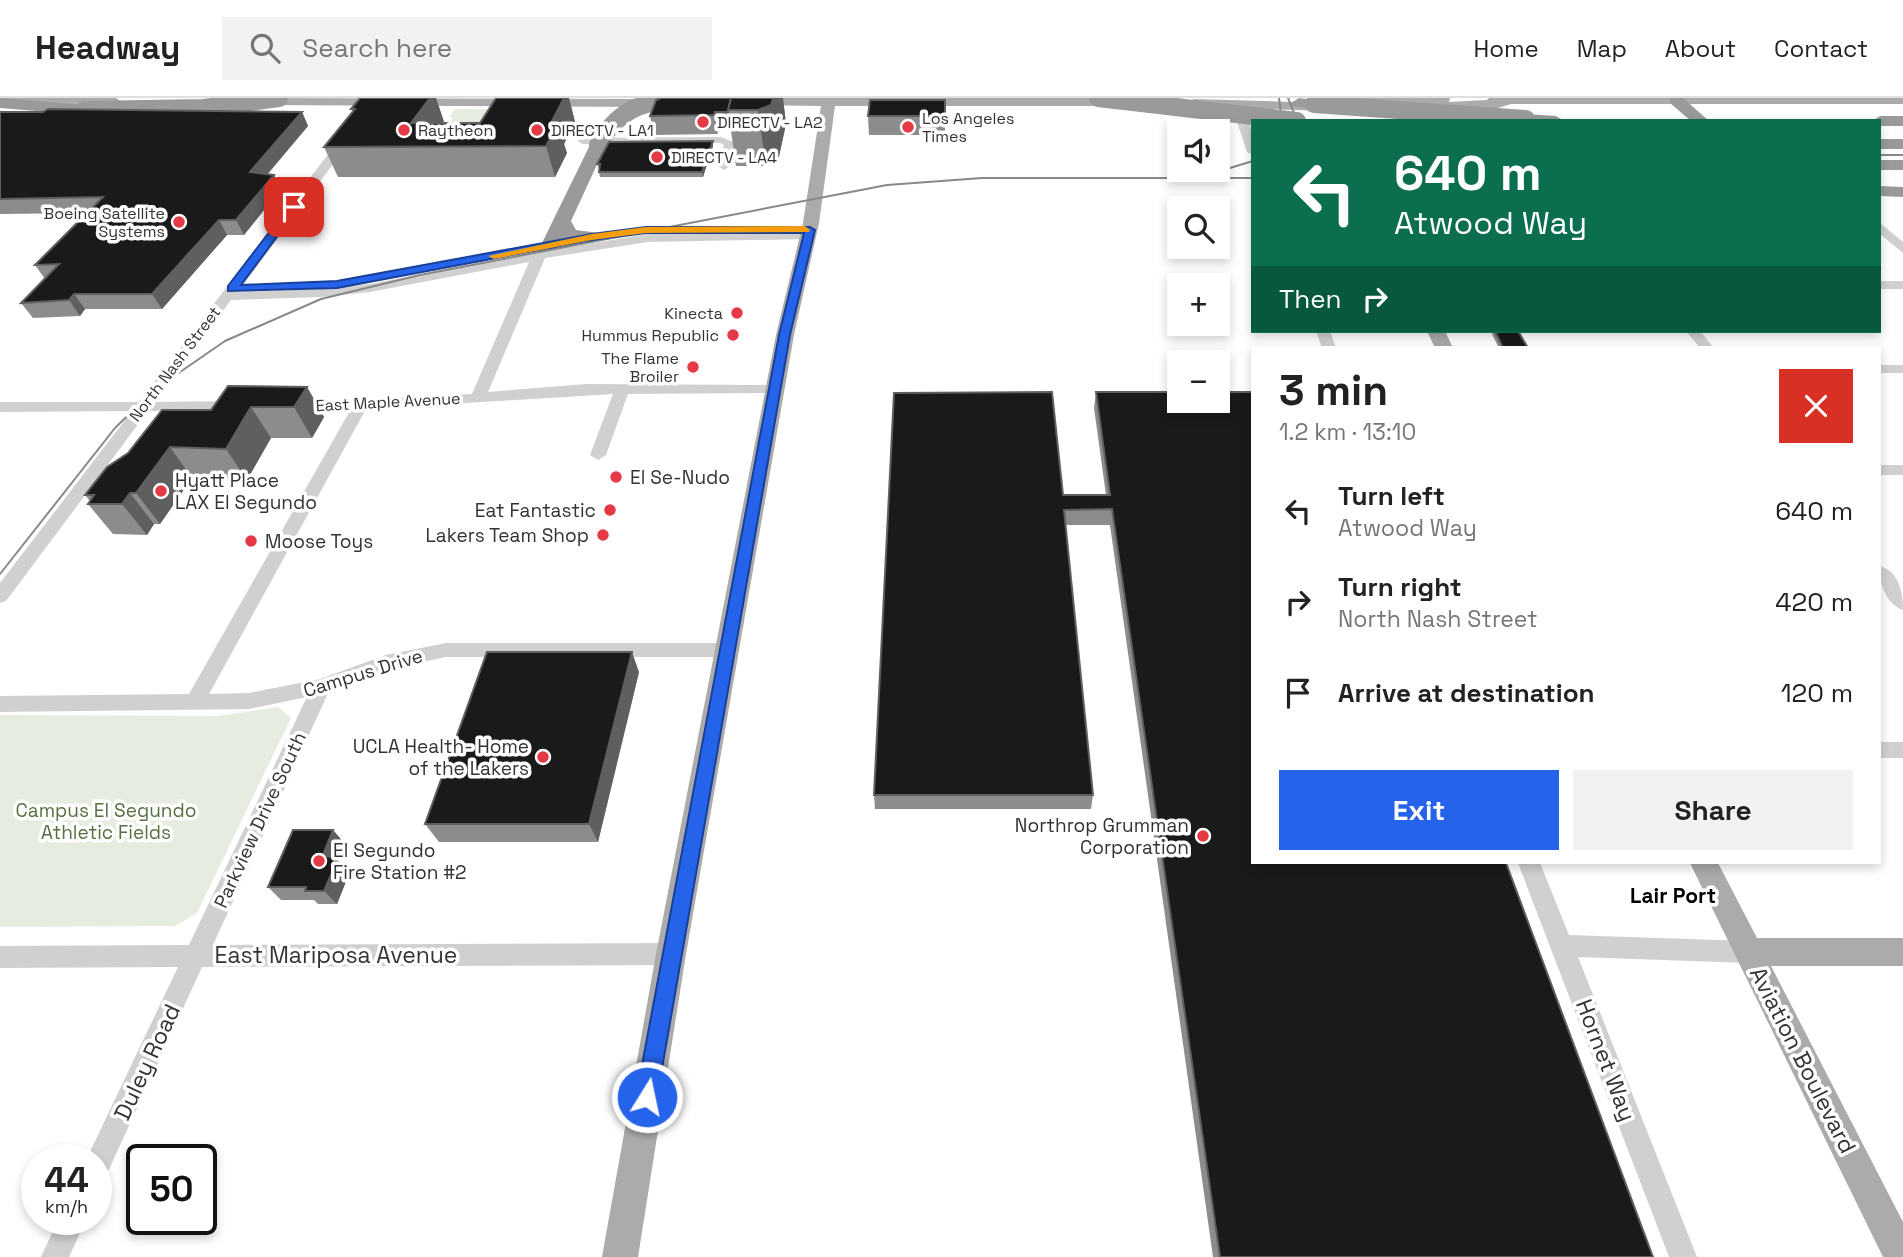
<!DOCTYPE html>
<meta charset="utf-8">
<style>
body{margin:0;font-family:"Space Grotesk",sans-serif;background:#f2f2f2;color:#222;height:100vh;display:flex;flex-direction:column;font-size:26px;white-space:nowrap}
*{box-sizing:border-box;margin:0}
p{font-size:23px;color:#767676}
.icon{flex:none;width:38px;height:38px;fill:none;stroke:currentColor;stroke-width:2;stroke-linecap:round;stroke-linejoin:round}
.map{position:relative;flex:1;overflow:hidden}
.details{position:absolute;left:1251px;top:248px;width:630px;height:518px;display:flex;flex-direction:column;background:#fff;border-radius:0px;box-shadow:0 4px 10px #0003}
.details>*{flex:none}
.guide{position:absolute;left:1251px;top:21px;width:630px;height:214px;border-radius:0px;box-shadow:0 4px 10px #0003;background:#0b6e4f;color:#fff;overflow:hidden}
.controls{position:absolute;left:1167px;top:21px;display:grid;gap:14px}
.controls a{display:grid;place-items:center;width:63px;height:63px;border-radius:0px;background:#fff;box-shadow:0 4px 10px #0003;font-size:35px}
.speed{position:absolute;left:21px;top:1046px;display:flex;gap:14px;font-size:35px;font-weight:700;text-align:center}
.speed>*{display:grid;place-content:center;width:91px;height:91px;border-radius:50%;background:#fff;box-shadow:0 4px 10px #0003;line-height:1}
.speed small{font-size:18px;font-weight:400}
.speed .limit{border:4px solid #111;border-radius:10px;background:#fff;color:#111}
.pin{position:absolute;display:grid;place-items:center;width:60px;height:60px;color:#fff;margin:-30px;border-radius:14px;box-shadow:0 4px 10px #0006}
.me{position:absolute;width:77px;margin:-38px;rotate:10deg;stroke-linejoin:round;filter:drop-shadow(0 0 5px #0008)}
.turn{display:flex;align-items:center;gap:24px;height:147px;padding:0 28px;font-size:32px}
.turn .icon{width:91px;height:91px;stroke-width:2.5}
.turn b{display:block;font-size:49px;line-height:60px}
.then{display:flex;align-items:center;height:66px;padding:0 28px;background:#0003;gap:14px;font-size:26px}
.round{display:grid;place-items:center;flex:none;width:74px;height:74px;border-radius:0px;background:#f2f2f2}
.overview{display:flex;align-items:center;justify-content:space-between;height:119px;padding:0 28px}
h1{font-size:42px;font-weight:600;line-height:52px}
.button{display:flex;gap:14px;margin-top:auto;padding:14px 28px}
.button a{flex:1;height:80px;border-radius:0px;background:#2563eb;color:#fff;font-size:28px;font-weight:600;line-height:80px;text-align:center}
.button a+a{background:#f2f2f2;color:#222}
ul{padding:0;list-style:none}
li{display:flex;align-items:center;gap:21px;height:91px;padding:0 28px}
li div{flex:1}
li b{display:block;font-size:26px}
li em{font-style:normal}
header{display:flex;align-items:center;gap:42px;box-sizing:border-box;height:98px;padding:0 35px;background:#fff;border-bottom:2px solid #e0e0e0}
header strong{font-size:33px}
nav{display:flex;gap:38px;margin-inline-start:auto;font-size:24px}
.search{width:490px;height:63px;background:#f2f2f2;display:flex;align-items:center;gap:18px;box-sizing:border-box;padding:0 24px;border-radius:0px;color:#767676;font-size:26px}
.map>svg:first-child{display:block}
.green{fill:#e6ecdf}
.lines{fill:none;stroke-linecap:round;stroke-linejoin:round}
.minor{fill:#d0d0d0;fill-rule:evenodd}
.major{fill:#ababab;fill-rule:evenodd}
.highway{fill:#9a9a9a;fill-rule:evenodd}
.tram{stroke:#888;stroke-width:2}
.highway-bridge{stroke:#9a9a9a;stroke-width:18}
.wall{fill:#8c8c8c}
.shaded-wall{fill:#5f5f5f}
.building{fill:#1a1a1a;stroke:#5f5f5f;stroke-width:2}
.route{fill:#2563eb;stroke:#184099;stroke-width:2}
.slow{fill:#f59e0b}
.poi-dot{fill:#e63946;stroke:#fff;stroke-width:2.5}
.labels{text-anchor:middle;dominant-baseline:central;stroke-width:7;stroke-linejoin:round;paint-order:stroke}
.far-poi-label{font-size:16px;fill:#333;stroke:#fff;text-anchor:start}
.far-street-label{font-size:16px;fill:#333;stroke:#fff}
.poi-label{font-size:19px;fill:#333;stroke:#fff;text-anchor:start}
.street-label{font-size:19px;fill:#333;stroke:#fff}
.park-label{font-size:19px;fill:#56703f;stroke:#fff}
.neighbourhood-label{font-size:21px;font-weight:bold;fill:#000;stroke:#fff}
.near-street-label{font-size:23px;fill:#333;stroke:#fff}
</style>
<header>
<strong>Headway</strong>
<div class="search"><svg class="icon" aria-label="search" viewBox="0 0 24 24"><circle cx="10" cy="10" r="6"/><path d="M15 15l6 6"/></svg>Search here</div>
<nav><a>Home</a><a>Map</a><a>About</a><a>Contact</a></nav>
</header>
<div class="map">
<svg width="1903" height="1159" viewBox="0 0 1903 1159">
<rect width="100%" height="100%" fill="#fff"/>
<g class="green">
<polygon points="455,11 507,11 492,34 445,34 453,20 449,19"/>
<polygon points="278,609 291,620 197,815 175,828 0,829 0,617 217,618"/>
</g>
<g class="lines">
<g class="minor">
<polygon points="371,0 382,0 238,194 321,191 370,186 537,154 545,149 551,152 648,136 809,133 815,137 809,141 648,144 545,160 488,294 586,286 775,287 783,292 780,295 628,296 606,357 598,362 590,357 613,296 366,311 209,596 249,595 320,581 386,557 446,545 727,545 734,547 736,552 734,557 727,559 446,559 388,571 329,593 213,847 671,845 679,848 683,856 679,864 671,867 202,869 105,1080 96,1084 96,1062 86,1062 178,869 0,870 0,848 189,847 307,599 249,611 0,614 0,598 189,596 351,311 292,313 287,311 284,308 287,305 472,296 529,164 370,194 321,199 231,202 155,304 237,303 242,305 245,308 242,311 148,313 6,503 0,505 0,485 132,313 0,314 0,304 139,304"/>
<path d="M1236,3C1251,11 1253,42 1253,57L1247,54L1231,6Z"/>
<polygon points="721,39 736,45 730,68 724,72 718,68 724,47 720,45 583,46 577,43 583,40"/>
<polygon points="1880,125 1903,144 1903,155 1880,136"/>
<rect x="1880" y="183" width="23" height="8"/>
<polygon points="1316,233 1330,233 1336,250 1322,250"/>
<polygon points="1686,233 1700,233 1714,250 1700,250"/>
<rect x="1880" y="267" width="23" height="8"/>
<rect x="1880" y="367" width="23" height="10"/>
<path d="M1880,468C1899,473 1903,495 1903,512C1885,506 1879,484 1880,468Z"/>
<rect x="1880" y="644" width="23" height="16"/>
<polygon points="1518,765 1540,765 1569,837 1748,843 1756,846 1760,854 1756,862 1748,865 1578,859 1697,1159 1669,1159"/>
<polygon points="58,1122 86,1122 69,1159 41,1159"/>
</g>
<g class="major">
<polygon points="0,0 116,0 122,4 115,8 0,8"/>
<polygon points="252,0 657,1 664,5 657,9 248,7 246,4"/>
<polygon points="749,0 1124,0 1130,4 1123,8 835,8 819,125 794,237 686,856 638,1159 602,1159 656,856 776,237 803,125 821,8 745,7 743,4"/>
<polygon points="1349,0 1450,0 1449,4 1487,2 1489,0 1903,0 1903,6 1511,6 1498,10 1425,13 1418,9 1425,5 1356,4"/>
<polygon points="1194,1 1326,5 1333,9 1326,13 1189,8 1187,5"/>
<polygon points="1427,233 1445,233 1453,250 1435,250"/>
<polygon points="1690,765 1718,765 1757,840 1903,840 1903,868 1771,868 1903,1124 1903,1159 1883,1159"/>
</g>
<g class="highway">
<polygon points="0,0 85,7 93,12 85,17 0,10"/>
<polygon points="1299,0 1320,3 1322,6 1314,11 1293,8 1291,5"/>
<polygon points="1670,0 1683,0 1709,23 1691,23 1670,5"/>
<polygon points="1526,16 1556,18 1564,23 1519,23 1520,18"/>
<polygon points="1880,18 1903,18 1903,28 1880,28 1880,23 1872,23"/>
<rect x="1880" y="41" width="23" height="10"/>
<polygon points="598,42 606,47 571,123 576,132 599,135 601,139 592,145 563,140 557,151 543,151 541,147 590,47"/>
<rect x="1880" y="62" width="23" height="10"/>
<polygon points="1880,88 1903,89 1903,99 1880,98"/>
</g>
<g class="tram">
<polyline points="1279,0 1282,23"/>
<polyline points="1288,0 1297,23"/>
<polyline points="1880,57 1903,57"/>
<polyline points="1220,73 1253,63"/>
<polyline points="0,476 115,330 154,292 225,243 321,201 420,177 887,87 982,80 1253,80"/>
</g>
<g class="highway-bridge">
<polyline points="1098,0 1297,23"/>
<polyline points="1314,6 1526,21"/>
<polyline points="85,12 204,10 279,0"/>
<path d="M598,47C616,14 640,4 676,0"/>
</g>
</g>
<g class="wall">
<polygon points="360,0 436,0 444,24 444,25 480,25 496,0 569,0 575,24 564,46 567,55 555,79 338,79 324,49 353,13 351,11"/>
<polygon points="662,0 783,0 786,26 778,63 766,68 736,68 731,33 718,33 717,36 654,37 650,18"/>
<polygon points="945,2 945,37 869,37 868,18"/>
<polygon points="0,14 302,14 308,28 268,76 274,77 281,91 244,137 227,137 162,211 85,211 80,218 33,220 21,205 45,181 35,167 87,115 0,116"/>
<polygon points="713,48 703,79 600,79 599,74 599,71 597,66"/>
<polygon points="1494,233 1518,233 1528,250 1499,250 1492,236"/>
<polygon points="307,289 324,319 312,340 271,340 247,382 192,380 160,426 154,426 147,437 113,436 88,406 90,403 85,397 211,312"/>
<polygon points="1096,294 1653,1159 1213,1159 1110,427 1066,427 1093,697 1091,711 875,711 874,697 1063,397 1106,397 1094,310"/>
<polygon points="639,574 598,744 439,744 425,726"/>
<polygon points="333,732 345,746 338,763 348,774 345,779 347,781 337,806 318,806 314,802 281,802 268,789"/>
</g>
<g class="shaded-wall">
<polygon points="430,0 436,0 444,24 427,49 411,25"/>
<polygon points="564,0 569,0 575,24 564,46 567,55 555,79 546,48 551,25"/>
<polygon points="773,0 783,0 786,26 778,63 766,68 758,12"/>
<polygon points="302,14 308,28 257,88 250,74"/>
<polygon points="715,14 718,33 717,36 714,17"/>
<polygon points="713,43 713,48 703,79 702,74"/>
<polygon points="274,77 281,91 244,137 236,122"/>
<polygon points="219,122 227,137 162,211 152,196"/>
<polygon points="74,196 85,211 80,218 69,202"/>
<polygon points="307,289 324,319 312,340 294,309"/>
<polygon points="251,309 271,340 247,382 226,351"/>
<polygon points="170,349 192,380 160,426 136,395"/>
<polygon points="130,395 154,426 147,437 122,406"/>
<polygon points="632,554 639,574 598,744 589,726"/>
<polygon points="333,732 345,746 338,763 348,774 345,779 347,781 337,806 324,793 323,757"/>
</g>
<g class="building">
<polygon points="360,0 430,0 411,25 480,25 496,0 564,0 551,25 559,25 546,48 324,49 355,11 351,11"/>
<polygon points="662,0 731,0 728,14 715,14 714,17 650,18 656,2"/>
<polygon points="731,0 773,0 771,7 758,12 728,12"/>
<polygon points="870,2 945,2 945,18 868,18"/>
<polygon points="48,11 302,14 250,74 274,77 236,122 219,122 152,196 74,196 69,202 21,205 59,166 35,167 103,99 0,101 0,14 43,14"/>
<polygon points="713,43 702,74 599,74 600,66 597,66 609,44"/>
<polygon points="1495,233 1518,233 1528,250 1503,250"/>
<polygon points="228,288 307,289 294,309 251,309 226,351 170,349 136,395 130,395 122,406 88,406 94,397 85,397 107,369 128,355 162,312 211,312"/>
<polygon points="1052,294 1063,397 1110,397 1096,294 1180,294 1180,303 1218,303 1218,294 1253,294 1253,765 1506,765 1653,1159 1220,1159 1112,411 1064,412 1093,697 874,697 894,295"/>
<polygon points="487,554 632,554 589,726 425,726"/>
<polygon points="293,732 333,732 323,757 335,760 332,768 335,768 324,793 305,793 306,789 268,789"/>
</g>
<polygon class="route" points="294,106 299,109 241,187 337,183 592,136 646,129 810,129 815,132 790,237 657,999 654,1006 647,1009 640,1006 636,999 779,237 804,135 646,135 592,142 337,190 228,193 228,188 290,107"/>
<polygon class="slow" points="805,128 810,132 809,134 646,135 592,142 494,161 488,158 592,136 646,129"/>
<g class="poi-dot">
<circle cx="703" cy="24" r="7"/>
<circle cx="908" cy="29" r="7"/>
<circle cx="404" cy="32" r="7"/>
<circle cx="537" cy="32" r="7"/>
<circle cx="657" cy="59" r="7"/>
<circle cx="179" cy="124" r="7"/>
<circle cx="737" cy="215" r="7"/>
<circle cx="733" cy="237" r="7"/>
<circle cx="693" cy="269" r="7"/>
<circle cx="616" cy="379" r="7"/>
<circle cx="161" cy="393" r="7"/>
<circle cx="610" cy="412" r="7"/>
<circle cx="603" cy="437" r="7"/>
<circle cx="251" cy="443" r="7"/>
<circle cx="543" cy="659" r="7"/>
<circle cx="1203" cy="738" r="7"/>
<circle cx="319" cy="763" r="7"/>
</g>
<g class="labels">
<g class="far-poi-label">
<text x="922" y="20">Los Angeles<tspan x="922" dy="18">Times</tspan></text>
<text x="717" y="24">DIRECTV - LA2</text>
<text x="418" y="32">Raytheon</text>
<text x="551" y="32">DIRECTV - LA1</text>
<text x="671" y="59">DIRECTV - LA4</text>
<text x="165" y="115" text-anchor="end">Boeing Satellite<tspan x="165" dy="18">Systems</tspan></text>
<text x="723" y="215" text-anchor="end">Kinecta</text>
<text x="719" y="237" text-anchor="end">Hummus Republic</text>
<text x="679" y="260" text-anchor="end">The Flame<tspan x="679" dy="18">Broiler</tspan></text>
</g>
<g class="far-street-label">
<text transform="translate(175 266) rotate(-53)">North Nash Street</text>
<text transform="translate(388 304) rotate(-3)">East Maple Avenue</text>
</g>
<g class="poi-label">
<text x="630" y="379">El Se-Nudo</text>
<text x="175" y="382">Hyatt Place<tspan x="175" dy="22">LAX El Segundo</tspan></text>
<text x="596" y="412" text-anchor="end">Eat Fantastic</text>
<text x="589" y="437" text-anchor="end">Lakers Team Shop</text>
<text x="265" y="443">Moose Toys</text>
<text x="529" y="648" text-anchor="end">UCLA Health- Home<tspan x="529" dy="22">of the Lakers</tspan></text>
<text x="1189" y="727" text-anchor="end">Northrop Grumman<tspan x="1189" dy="22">Corporation</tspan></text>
<text x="333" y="752">El Segundo<tspan x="333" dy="22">Fire Station #2</tspan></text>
</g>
<g class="street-label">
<text transform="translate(363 575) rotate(-17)">Campus Drive</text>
<text transform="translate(260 722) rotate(-65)">Parkview Drive South</text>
</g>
<g class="park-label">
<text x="106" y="712">Campus El Segundo<tspan x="106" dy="22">Athletic Fields</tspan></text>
</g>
<g class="neighbourhood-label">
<text x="1673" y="797">Lair Port</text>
</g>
<g class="near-street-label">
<text x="336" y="857">East Mariposa Avenue</text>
<text transform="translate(1606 962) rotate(69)">Hornet Way</text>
<text transform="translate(1803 962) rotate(63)">Aviation Boulevard</text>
<text transform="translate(147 964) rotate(-65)">Duley Road</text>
</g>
</g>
</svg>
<div class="controls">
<a><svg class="icon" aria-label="sound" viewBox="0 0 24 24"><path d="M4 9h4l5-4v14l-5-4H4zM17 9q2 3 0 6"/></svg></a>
<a><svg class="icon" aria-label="search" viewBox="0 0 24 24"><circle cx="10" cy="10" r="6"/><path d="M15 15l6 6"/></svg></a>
<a>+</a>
<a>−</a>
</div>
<div class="speed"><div>44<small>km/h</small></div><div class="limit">50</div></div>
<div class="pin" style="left:294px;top:109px;background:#d93025"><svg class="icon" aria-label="arrive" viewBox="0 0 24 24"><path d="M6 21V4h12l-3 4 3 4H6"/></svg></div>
<svg class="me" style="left:647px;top:999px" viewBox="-20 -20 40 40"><circle r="17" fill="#2563eb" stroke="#fff" stroke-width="3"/><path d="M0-11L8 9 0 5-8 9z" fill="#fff"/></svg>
<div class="guide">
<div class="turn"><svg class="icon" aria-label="left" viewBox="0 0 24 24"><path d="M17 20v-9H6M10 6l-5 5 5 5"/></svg><div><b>640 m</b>Atwood Way</div></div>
<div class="then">Then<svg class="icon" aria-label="right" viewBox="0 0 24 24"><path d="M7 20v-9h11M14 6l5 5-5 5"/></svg></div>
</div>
<section class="details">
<div class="overview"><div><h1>3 min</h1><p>1.2 km · 13:10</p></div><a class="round" style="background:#d93025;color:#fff"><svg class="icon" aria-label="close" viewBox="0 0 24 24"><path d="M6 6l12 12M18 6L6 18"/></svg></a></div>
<ul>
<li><svg class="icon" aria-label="left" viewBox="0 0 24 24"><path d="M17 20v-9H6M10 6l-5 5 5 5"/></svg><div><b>Turn left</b><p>Atwood Way</p></div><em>640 m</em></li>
<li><svg class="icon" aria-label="right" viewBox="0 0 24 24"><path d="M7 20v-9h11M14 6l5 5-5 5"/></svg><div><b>Turn right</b><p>North Nash Street</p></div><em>420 m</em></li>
<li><svg class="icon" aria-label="arrive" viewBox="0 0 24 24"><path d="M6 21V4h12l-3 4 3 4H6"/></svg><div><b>Arrive at destination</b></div><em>120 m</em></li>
</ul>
<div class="button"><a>Exit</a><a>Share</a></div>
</section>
</div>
